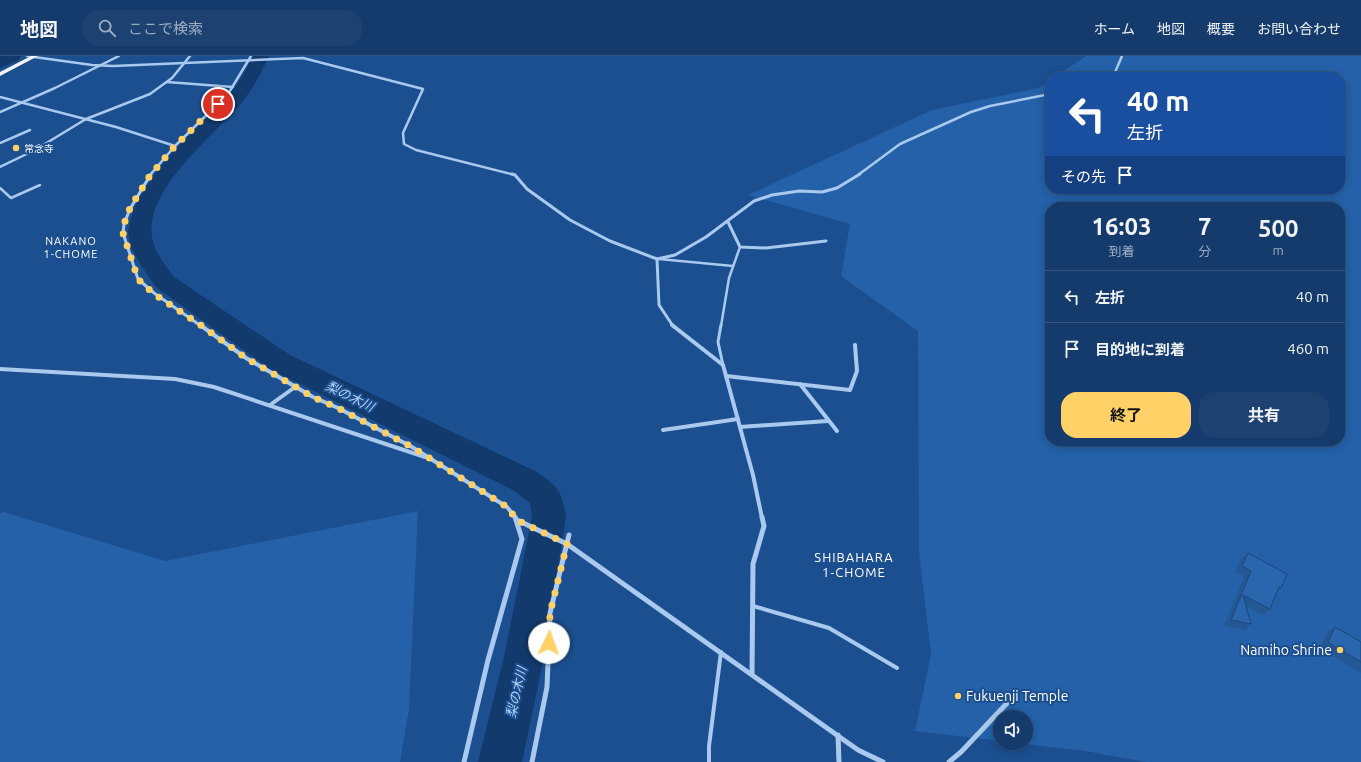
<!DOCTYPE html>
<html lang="ja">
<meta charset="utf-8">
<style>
body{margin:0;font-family:Ubuntu,"Noto Sans JP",sans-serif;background:#1d4271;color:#f1f3f6;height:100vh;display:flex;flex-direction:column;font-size:15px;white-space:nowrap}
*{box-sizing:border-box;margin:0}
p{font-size:13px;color:#9dadc1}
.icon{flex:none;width:22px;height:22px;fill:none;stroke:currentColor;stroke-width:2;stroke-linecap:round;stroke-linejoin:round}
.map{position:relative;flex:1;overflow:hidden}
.details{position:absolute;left:1045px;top:146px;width:300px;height:244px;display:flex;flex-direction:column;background:#143b6b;border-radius:16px;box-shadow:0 2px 10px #0003,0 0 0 1px #33557e}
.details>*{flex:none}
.guide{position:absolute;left:1045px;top:16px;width:300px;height:122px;border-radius:16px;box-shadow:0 2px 10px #0003,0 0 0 1px #33557e;background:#1a4fa0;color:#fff;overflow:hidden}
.tools{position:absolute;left:993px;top:654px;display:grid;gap:8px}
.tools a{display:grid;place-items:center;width:40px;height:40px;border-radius:50%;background:#143b6b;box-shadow:0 2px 10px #0003,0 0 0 1px #33557e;font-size:20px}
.pin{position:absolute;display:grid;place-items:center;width:34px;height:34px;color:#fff;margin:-17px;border:2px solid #fff;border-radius:50%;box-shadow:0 1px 4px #0007}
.me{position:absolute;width:44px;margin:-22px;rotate:3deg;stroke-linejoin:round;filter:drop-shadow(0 0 3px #0008)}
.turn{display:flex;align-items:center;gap:14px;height:84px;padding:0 16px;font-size:18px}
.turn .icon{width:52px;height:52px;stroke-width:2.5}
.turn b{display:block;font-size:28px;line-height:34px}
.then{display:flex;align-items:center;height:38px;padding:0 16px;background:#0003;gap:8px;font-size:15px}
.eta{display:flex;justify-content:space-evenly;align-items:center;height:68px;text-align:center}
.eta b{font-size:24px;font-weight:700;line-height:28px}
.primary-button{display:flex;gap:8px;margin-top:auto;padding:8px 16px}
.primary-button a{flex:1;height:46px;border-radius:16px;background:#ffd166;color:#111;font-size:16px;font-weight:700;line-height:46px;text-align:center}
.primary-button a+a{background:#1d4271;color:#f1f3f6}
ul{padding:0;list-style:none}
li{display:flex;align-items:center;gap:12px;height:52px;padding:0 16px;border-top:1px solid #33557e}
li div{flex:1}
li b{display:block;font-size:15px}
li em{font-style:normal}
header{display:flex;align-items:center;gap:24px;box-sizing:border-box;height:56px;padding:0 20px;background:#143b6b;border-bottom:1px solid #33557e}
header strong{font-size:19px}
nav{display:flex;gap:22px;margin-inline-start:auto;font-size:14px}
.search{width:280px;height:36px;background:#1d4271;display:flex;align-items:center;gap:10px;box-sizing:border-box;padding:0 14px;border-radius:16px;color:#9dadc1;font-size:15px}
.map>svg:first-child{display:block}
.green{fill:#2461a8;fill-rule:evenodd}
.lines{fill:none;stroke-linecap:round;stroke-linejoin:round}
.river{fill:#123a6d;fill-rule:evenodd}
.service-far2{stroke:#a9c9ee;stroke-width:2.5}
.service-far1{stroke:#a9c9ee;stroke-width:3}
.service{stroke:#a9c9ee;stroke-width:4}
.minor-far3{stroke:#a9c9ee;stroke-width:2.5}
.minor-far2{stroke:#a9c9ee;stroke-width:3}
.minor-far1{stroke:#a9c9ee;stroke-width:4}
.minor{stroke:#a9c9ee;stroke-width:5}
.primary{fill:#f0f6ff;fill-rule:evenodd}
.wall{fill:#245895}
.building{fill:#2a66ad;stroke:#1d4779}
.route{stroke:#ffd166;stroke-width:7;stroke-dasharray:0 12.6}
.poi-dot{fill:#ffd166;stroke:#1b4f8f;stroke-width:1.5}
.labels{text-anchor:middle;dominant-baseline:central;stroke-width:4;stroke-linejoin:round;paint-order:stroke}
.far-poi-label{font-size:10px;fill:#fff;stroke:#1b4f8f;text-anchor:start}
.far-neighbourhood-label{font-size:11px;letter-spacing:1px;fill:#fff;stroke:#1b4f8f}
.water-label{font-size:13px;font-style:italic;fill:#b5d3f5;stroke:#1b4f8f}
.neighbourhood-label{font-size:13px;letter-spacing:1px;fill:#fff;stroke:#1b4f8f}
.near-poi-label{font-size:14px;fill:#fff;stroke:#1b4f8f;text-anchor:end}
</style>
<header>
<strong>地図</strong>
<div class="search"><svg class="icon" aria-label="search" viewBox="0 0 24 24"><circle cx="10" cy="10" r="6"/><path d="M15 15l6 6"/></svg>ここで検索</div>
<nav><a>ホーム</a><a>地図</a><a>概要</a><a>お問い合わせ</a></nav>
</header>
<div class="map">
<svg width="1361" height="706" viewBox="0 0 1361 706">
<rect width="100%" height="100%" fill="#1b4f8f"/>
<g class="green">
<path d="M1086,0H1361V706H1146L1085,695L1016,687H1026V661H1000V685L915,675L931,598L919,496L918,275L841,220L850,168L748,139L932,54L1039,32L1050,24V133H1340V21H1055ZM1050,151H1340V385H1050Z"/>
<polygon points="418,455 409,653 400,706 0,706 0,457 4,456 165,505"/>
</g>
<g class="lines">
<g class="river">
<polygon points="0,0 21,0 19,4 0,12"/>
<path d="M253,0H269C262,16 254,31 243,45C215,80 145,131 152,181C154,196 165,209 174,221L290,299L537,416C559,432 561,433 566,461L544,601L522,706H478L504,601L532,461L530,447L513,434L270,313L156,231L140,208L130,189L128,175L133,155L141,137L170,98L230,38L241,22Z"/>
</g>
<g class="service-far2">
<polyline points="0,132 11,142 40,129"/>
<polyline points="659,203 733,210"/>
<polyline points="721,270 729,222 740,191"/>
</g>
<polyline class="service-far1" points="721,269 718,286 723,309"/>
<g class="service">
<polyline points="753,550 829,572 897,612"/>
<polyline points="709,706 709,690 721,596"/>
</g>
<g class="minor-far3">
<polyline points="27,0 92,9 113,10 303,2 423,33 403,77 404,88 416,94 515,119"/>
<polyline points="1113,21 1122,0"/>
<polyline points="167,26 233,31"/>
<polyline points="0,41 116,71 175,90"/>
<polyline points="0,56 55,32 119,0"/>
<polyline points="0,87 30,74"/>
<polyline points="0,111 35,94 86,63 150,38 172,22 190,0"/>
<polyline points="150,119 175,90 228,38 251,0"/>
<polyline points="858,119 900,88 971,56 990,50 1050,38"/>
</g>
<g class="minor-far2">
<polyline points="151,118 130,153 124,168 123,177 138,223 154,237 201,270"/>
<polyline points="512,118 515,119 527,133 570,164 610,185 657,203 675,199 706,181 754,145 772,139 799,135 822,136 837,132 860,118"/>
<polyline points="728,166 740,191 766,192 826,185"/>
<polyline points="657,203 659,249 673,270"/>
</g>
<g class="minor-far1">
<polyline points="200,269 246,302 313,341 338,352 412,391 507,451 516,462"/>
<polyline points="672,269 723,309 753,419 762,462"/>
<polyline points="0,313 175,323 214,331 425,401"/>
<polyline points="726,320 850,334 857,315 855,289"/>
<polyline points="800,328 837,375"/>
<polyline points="270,349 295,331"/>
<polyline points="740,371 828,365"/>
<polyline points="663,374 738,363"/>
</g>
<g class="minor">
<polyline points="517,464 567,488 858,694 883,706"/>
<polyline points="752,618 753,508 764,470 762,461"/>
<polyline points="838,679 839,706"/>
<polyline points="464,706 488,604 522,483 515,461"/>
<polyline points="532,706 547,631 550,557 569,479"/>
<polyline points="949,706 961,696 1010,644"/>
</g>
<polygon class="primary" points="31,0 38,0 0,20 0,16"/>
</g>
<g class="wall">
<polygon points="1248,497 1281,532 1277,535 1270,553 1263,559 1246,550 1251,568 1245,574 1224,570 1244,521 1235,516 1241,503"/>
<polygon points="1335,571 1361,586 1361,617 1320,592 1327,576"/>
</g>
<g class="building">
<polygon points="1248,497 1287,518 1281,532 1279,531 1270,553 1243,539 1251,568 1231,564 1251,515 1242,510"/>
<polygon points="1335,571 1361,586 1361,606 1328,586"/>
</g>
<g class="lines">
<polyline class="route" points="218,48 175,90 149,121 130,152 124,168 123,177 138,223 154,238 202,270 246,302 313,341 338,352 412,391 507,451 517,464 567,488 550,557 549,587"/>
</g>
<g class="poi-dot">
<circle cx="16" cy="92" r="4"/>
<circle cx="1340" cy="594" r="4"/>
<circle cx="958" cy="640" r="4"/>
</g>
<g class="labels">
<g class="far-poi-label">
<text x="24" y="92">常念寺</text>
</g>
<g class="far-neighbourhood-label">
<text x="71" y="185">NAKANO<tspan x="71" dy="13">1-CHOME</tspan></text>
</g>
<g class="water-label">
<text transform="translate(350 340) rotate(26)">梨の木川</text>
<text transform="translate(516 636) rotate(-77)">梨の木川</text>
</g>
<g class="neighbourhood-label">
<text x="854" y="501">SHIBAHARA<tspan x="854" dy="15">1-CHOME</tspan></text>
</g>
<g class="near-poi-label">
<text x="1332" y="594">Namiho Shrine</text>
<text x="966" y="640" text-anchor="start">Fukuenji Temple</text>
</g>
</g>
</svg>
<div class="tools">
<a><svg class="icon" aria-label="sound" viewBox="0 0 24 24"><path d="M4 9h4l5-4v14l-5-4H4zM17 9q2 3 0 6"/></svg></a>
</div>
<div class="pin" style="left:218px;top:48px;background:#d93025"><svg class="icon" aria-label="arrive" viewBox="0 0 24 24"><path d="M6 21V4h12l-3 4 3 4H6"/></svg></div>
<svg class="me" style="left:549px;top:587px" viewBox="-20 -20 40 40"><circle r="19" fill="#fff"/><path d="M0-13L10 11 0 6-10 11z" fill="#ffd166"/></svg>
<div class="guide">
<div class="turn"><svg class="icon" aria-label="left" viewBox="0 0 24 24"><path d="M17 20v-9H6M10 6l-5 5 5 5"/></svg><div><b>40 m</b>左折</div></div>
<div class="then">その先<svg class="icon" aria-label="arrive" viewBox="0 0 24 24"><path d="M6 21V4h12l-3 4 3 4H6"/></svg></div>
</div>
<section class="details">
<div class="eta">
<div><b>16:03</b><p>到着</p></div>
<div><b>7</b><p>分</p></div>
<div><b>500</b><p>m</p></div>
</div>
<ul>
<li><svg class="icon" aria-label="left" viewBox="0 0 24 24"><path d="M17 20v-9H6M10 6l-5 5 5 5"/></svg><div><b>左折</b></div><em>40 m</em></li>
<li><svg class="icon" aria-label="arrive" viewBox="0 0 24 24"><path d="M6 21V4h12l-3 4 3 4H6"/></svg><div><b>目的地に到着</b></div><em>460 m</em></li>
</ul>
<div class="primary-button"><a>終了</a><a>共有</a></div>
</section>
</div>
